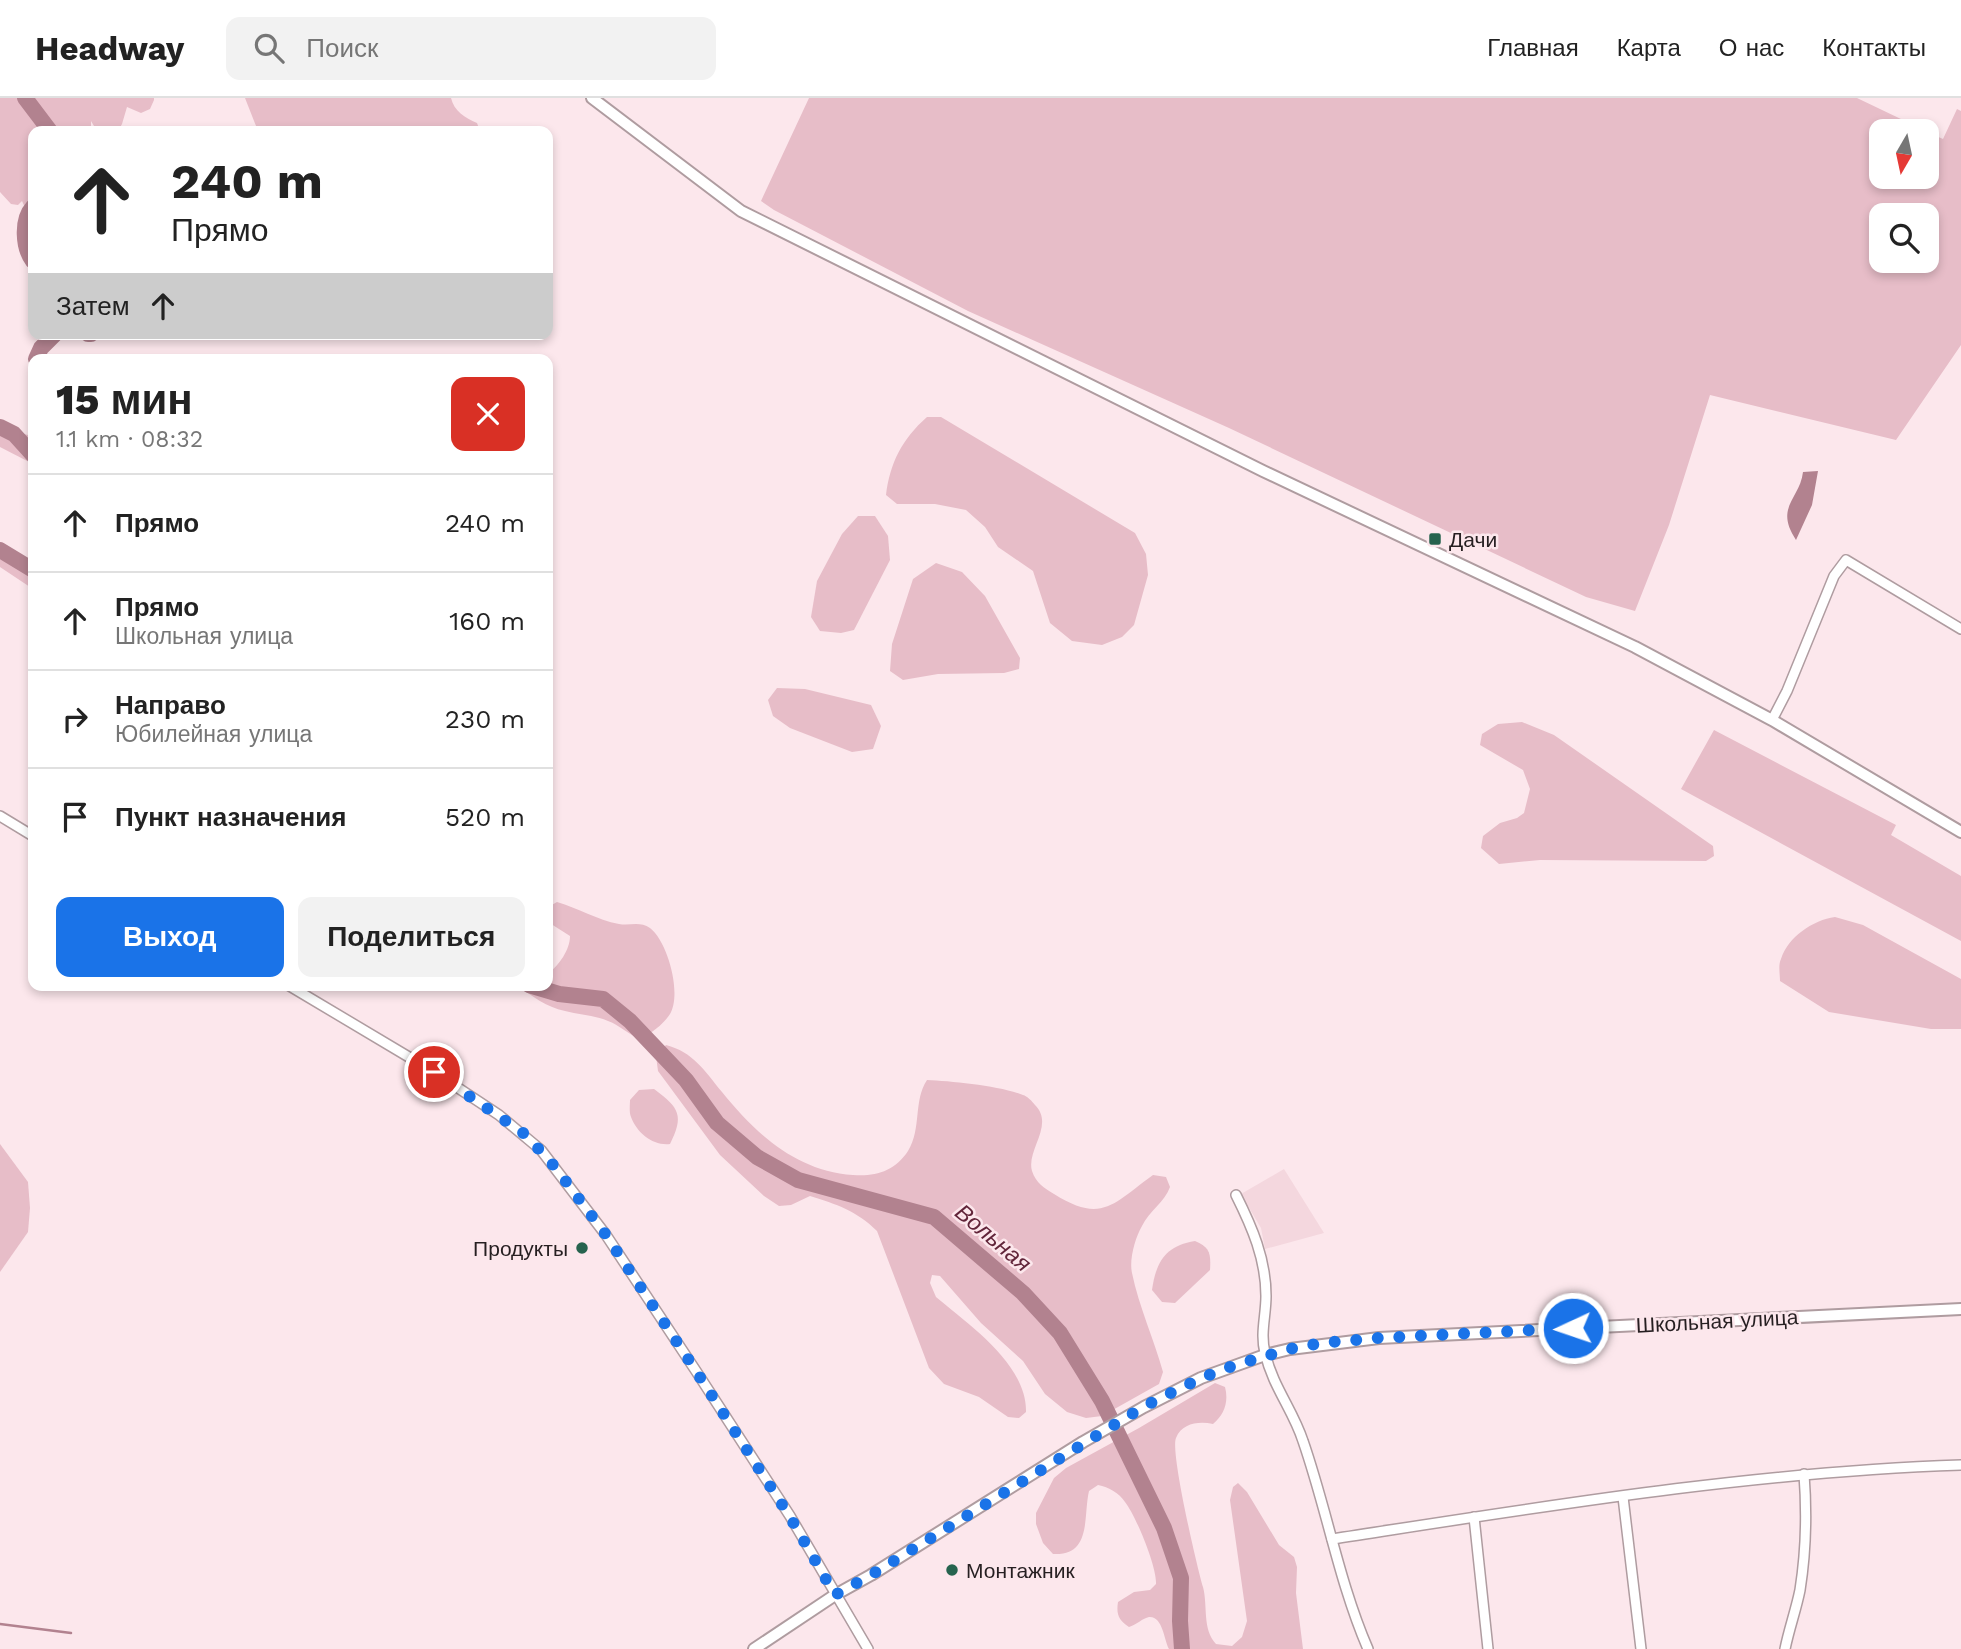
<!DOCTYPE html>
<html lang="ru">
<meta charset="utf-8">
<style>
body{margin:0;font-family:"Work Sans",sans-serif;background:#f2f2f2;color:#222;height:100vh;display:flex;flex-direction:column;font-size:26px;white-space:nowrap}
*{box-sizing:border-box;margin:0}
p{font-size:23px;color:#767676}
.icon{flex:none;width:38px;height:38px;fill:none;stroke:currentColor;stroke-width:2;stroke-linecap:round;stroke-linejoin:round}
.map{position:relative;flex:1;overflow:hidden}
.side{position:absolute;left:28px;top:256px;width:525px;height:637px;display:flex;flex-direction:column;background:#fff;border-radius:14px;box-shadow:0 4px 10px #0003}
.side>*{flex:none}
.top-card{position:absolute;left:28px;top:28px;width:525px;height:214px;border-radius:14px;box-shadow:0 4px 10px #0003;background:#fff;color:#222;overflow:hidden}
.needle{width:46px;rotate:189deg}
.buttons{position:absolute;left:1869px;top:21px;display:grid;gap:14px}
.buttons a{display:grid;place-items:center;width:70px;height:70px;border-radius:14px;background:#fff;box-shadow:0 4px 10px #0003;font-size:35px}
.pin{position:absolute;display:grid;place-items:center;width:60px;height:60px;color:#fff;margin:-30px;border:4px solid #fff;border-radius:50%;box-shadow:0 2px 7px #0007}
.me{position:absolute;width:77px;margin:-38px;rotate:267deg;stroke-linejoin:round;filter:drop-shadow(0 0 5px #0008)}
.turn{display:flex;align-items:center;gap:24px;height:147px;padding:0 28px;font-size:32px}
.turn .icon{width:91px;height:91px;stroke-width:2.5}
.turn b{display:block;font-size:49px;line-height:60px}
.then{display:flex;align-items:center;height:66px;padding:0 28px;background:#0003;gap:14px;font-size:26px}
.round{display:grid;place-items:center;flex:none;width:74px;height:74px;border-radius:14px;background:#f2f2f2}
.overview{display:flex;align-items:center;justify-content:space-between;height:119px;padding:0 28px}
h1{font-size:42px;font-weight:800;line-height:52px}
.cta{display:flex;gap:14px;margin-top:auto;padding:14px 28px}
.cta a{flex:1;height:80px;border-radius:14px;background:#1a73e8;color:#fff;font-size:28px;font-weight:800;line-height:80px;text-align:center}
.cta a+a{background:#f2f2f2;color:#222}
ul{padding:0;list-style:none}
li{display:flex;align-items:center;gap:21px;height:98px;padding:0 28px;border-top:2px solid #e0e0e0}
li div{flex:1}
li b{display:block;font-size:26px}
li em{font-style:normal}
header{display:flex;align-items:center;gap:42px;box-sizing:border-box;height:98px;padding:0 35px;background:#fff;border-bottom:2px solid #e0e0e0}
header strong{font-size:33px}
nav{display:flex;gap:38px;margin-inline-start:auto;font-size:24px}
.search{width:490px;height:63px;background:#f2f2f2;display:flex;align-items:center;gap:18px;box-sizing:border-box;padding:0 24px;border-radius:14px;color:#767676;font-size:26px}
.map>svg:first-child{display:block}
.built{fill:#f4d7de}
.green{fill:#e7bdc8;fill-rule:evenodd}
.water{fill:#b2828f}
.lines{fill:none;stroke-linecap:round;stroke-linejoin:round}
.stream{stroke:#b2828f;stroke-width:2.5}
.river{stroke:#b2828f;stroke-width:16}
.minor-casing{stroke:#af9ca0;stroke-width:12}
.tertiary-casing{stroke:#af9ca0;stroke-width:14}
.minor{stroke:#fff;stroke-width:9}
.tertiary{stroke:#fff;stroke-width:10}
.route{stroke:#1a73e8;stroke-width:12;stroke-dasharray:0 21.6}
.poi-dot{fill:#26634e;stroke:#fce7ec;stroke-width:2.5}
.labels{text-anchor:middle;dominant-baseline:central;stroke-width:5;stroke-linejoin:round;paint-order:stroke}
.poi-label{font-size:21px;fill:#261f21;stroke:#fce7ec;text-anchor:start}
.street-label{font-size:21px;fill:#261f21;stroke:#fce7ec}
.water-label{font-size:23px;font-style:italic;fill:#62253a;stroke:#fce7ec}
</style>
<header>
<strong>Headway</strong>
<div class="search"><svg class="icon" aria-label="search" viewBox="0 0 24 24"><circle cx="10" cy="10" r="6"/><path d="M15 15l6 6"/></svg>Поиск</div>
<nav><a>Главная</a><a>Карта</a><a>О нас</a><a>Контакты</a></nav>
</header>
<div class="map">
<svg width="1961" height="1551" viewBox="0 0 1961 1551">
<rect width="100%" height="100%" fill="#fce7ec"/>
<polygon class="built" points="1284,1071 1324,1135 1265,1151 1261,1130 1241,1096"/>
<g class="green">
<polygon points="0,0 154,0 154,2 150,11 141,15 127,9 122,26 118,33 97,33 91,23 91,33 33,33 33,119 28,116 22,103 18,107 11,106 0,94"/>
<path d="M245,0H451C454,13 465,20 477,25L480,33H258Z"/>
<path d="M809,0H1857L1926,33H1881V79H1927V34L1943,41L1957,11L1961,13V247L1896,342L1710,297L1669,427L1635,513L1586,499L1229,330L968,213L774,112L761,103ZM1881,117H1927V163H1881Z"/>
<path d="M927,319H941L1135,435L1146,456L1148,477L1134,527L1122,539L1102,547L1072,543L1050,525L1033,473L998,449L985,429L966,412L935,406H897L886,397C890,365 902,341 927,319Z"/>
<polygon points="0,331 33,338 33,366 0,349"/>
<polygon points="858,418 875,418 888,438 890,462 854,532 841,535 820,533 811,519 817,483 842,436"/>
<polygon points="0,457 15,465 33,479 33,491 0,469"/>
<polygon points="936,465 962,474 985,498 1020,560 1019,571 1004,575 938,576 903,582 890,573 892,546 913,481"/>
<polygon points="777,590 805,591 871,607 881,628 873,651 852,654 790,630 773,618 768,602"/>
<polygon points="1522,624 1554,637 1713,748 1714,758 1706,763 1540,762 1499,766 1481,750 1483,738 1500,725 1517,720 1524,715 1530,691 1523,672 1480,647 1482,636 1498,626"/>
<polygon points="1714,632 1896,727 1891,737 1961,778 1961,843 1681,691"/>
<path d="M557,804C578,810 597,822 619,826C630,828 640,823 650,830C668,844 682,896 670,916C663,927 652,934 641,941C628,937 620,927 608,923C594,917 580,917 565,913C546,909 532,898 517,887H548V876C559,867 570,852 570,838L548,824L550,808Z"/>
<path d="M1835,819L1863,827L1961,881V931H1931L1829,914L1780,883C1780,876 1778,867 1781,861C1788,839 1813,822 1835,819Z"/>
<path d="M666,947C693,954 704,972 722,994C756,1036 796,1073 853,1077C875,1079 895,1073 908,1053C922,1030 913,1003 927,982C951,983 1001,988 1023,997C1027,998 1032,1003 1035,1007C1055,1027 1026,1052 1032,1073C1036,1085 1044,1090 1054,1096C1102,1126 1113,1106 1153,1077L1166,1079L1170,1089C1165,1104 1149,1113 1142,1128C1135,1140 1129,1162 1132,1175C1139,1209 1154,1241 1163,1274L1159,1286L1102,1318L1086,1320L1067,1314L1045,1296L1023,1263L981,1225L940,1178L932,1177L930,1185L936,1199C969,1227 1027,1266 1026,1314L1019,1320L1008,1319L979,1299L944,1286L929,1270L877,1133C857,1113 836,1106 810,1098L791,1107L779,1108L764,1098L720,1057L658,973L656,958Z"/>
<path d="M654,991C680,1010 684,1018 670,1046C653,1048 637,1035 631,1019C629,1014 630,1007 630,1002L639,992Z"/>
<polygon points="0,1046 28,1084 30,1110 28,1134 0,1174"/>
<path d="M1195,1143C1210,1149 1211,1156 1210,1172L1175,1205L1162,1204L1152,1192C1156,1164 1165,1148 1195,1143Z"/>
<path d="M1215,1285L1225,1289C1229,1304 1224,1317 1213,1326C1199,1323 1182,1325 1176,1340C1170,1353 1197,1469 1203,1489C1208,1508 1202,1531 1216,1546L1232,1548L1242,1539L1247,1523L1230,1402L1233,1389L1238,1385L1247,1394L1279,1447L1294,1459L1297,1469L1296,1495L1303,1551H1169C1164,1542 1163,1518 1149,1519C1143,1520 1136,1527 1129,1529C1119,1522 1116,1517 1118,1504L1134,1494L1150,1492L1156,1486C1157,1469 1136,1418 1125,1404C1119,1395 1109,1389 1098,1387L1089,1393C1083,1419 1092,1458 1053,1456L1043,1445L1036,1426V1415L1054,1380L1066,1370L1139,1330Z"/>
</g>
<path class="water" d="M1818,373L1812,407L1796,442C1774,409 1800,401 1803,374Z"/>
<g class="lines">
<polyline class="stream" points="0,1526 71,1535"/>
<g class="river">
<polyline points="25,0 50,33"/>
<path d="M33,109C21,122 23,150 33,163"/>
<polyline points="88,236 91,236"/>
<polyline points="36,261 41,250 55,236"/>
<polyline points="0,329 14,336 33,357"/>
<polyline points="0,452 33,472"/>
<polyline points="529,887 559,896 603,901 630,923 686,982 717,1025 757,1059 798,1082 934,1119 1023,1195 1060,1235 1102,1303 1164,1430 1181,1480 1180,1523 1182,1551"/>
</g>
<defs>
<g id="minor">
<polyline points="1772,622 1787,593 1834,478 1846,462 1961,531"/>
<polyline points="0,718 33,738"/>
<polyline points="288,887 434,974 499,1017 541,1052 606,1137 696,1273 790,1418 868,1551"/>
<path d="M1236,1097C1252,1129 1266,1161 1266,1198C1266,1218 1260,1235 1265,1255C1273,1289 1293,1312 1303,1343C1327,1412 1339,1484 1368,1551"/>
<polyline points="1623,1399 1641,1551"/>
<polyline points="1474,1419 1488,1551"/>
<path d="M1332,1441C1541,1409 1750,1374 1961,1367"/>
<path d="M1785,1551C1789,1531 1796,1512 1800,1492C1806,1454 1807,1415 1804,1376"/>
</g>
<g id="tertiary">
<polyline points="592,0 741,113 1263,373 1635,549 1772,622 1961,734"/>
<polyline points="754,1551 835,1497 871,1477 1083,1344 1144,1309 1201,1280 1265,1257 1290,1251 1379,1240 1961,1211"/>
</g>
</defs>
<use href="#minor" class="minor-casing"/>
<use href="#tertiary" class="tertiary-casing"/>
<use href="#minor" class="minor"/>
<use href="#tertiary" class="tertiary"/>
</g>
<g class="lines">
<polyline class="route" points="434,974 526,1037 555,1069 606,1137 696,1273 790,1419 835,1497 871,1477 1143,1309 1201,1280 1235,1267 1290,1251 1321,1245 1379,1240 1573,1230"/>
</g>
<g class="poi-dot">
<rect x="1428" y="434" width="14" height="14" rx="3.5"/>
<circle cx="582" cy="1150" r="7"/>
<circle cx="952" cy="1472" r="7"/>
</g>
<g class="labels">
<g class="poi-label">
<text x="1449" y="441">Дачи</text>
<text x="568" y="1150" text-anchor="end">Продукты</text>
<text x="966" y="1472">Монтажник</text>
</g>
<g class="street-label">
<text transform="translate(1717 1223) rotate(-3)">Школьная улица</text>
</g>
<g class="water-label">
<text transform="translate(993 1140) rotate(40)">Вольная</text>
</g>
</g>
</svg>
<div class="buttons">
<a><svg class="needle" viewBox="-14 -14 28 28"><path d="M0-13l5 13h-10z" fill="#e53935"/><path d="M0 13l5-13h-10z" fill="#767676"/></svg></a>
<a><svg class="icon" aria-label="search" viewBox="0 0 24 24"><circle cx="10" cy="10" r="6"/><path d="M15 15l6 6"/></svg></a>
</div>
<div class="pin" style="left:434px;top:974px;background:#d93025"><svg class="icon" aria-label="arrive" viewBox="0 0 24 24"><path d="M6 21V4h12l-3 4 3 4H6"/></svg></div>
<svg class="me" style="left:1573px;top:1230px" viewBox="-20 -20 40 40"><circle r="17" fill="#1a73e8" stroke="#fff" stroke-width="3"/><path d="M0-11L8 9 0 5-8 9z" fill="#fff"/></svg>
<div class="top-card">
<div class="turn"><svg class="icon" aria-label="ahead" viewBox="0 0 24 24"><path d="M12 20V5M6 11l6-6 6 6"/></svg><div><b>240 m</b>Прямо</div></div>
<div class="then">Затем<svg class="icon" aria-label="ahead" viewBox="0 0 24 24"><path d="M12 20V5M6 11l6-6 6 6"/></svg></div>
</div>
<section class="side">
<div class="overview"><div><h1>15 мин</h1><p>1.1 km · 08:32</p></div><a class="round" style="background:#d93025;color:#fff"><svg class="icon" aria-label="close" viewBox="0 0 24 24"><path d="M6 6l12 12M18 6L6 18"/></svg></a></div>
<ul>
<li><svg class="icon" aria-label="ahead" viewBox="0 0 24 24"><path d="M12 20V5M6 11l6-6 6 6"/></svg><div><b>Прямо</b></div><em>240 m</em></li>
<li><svg class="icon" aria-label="ahead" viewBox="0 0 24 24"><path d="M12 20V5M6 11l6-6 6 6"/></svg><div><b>Прямо</b><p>Школьная улица</p></div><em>160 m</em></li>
<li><svg class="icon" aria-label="right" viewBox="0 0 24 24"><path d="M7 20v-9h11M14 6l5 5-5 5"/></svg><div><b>Направо</b><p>Юбилейная улица</p></div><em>230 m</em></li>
<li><svg class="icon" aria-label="arrive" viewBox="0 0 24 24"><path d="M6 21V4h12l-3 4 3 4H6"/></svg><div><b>Пункт назначения</b></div><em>520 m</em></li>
</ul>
<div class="cta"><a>Выход</a><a>Поделиться</a></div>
</section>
</div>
